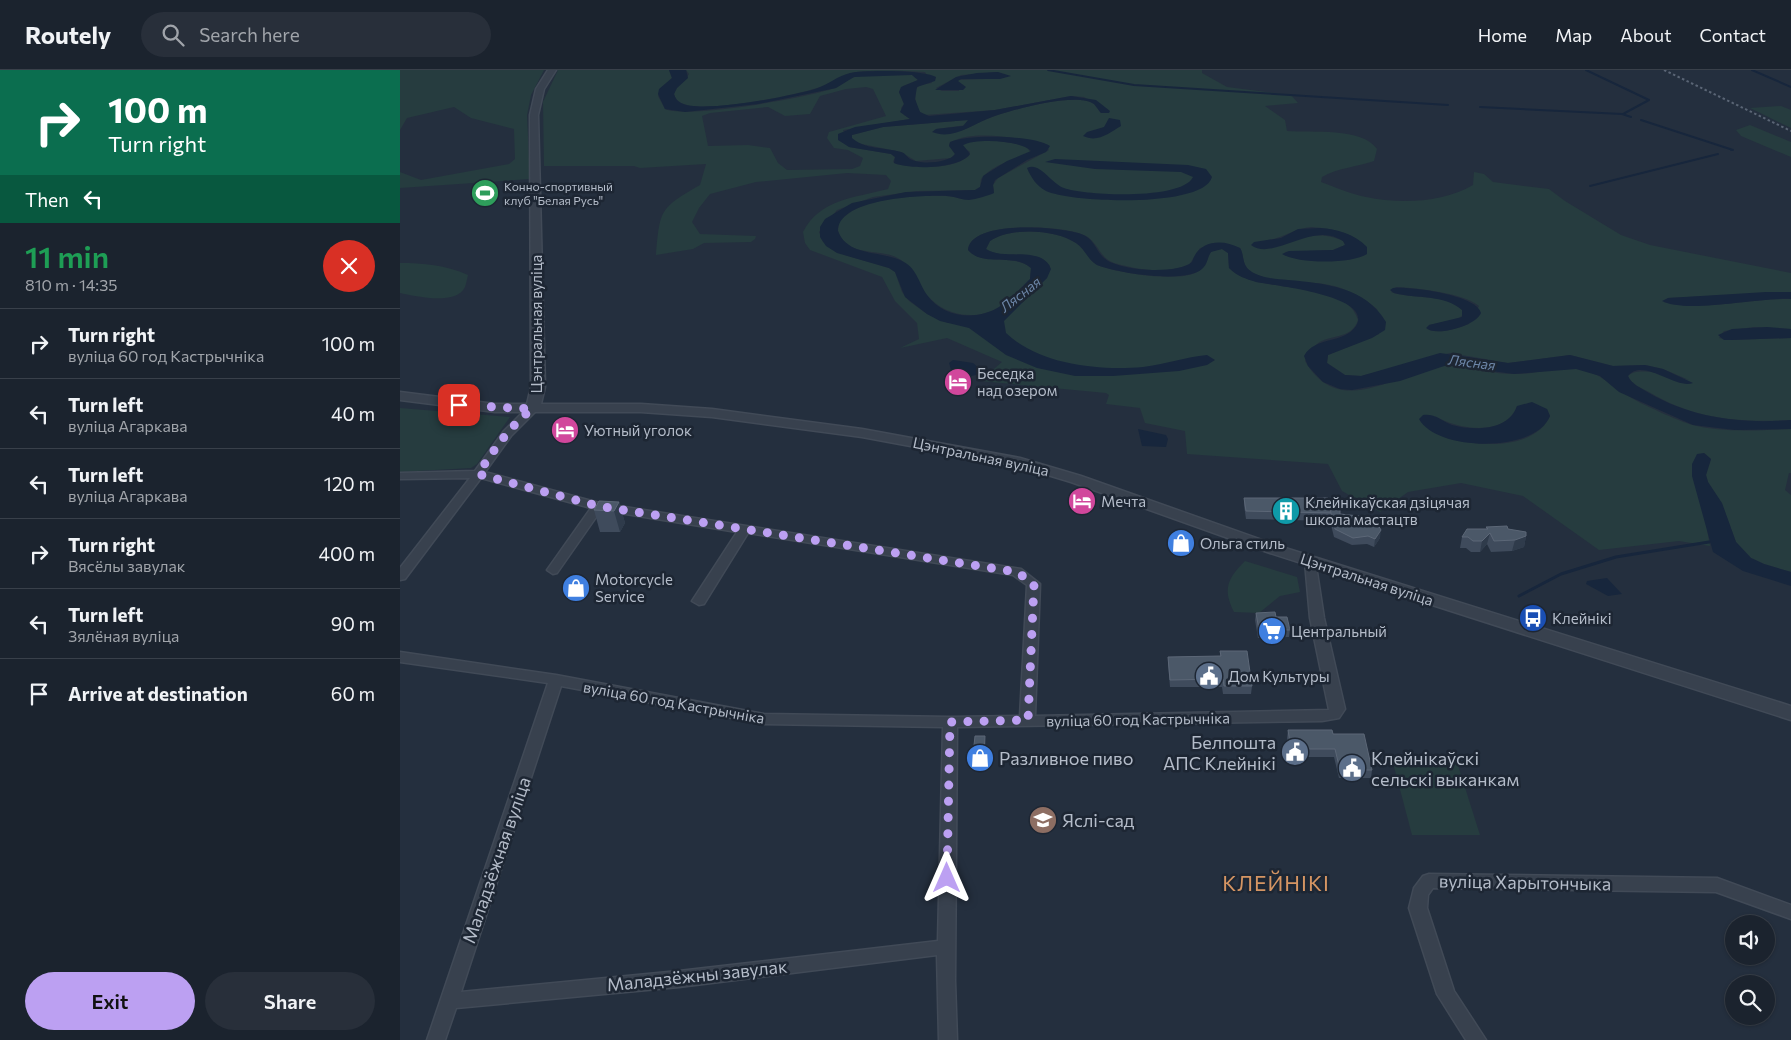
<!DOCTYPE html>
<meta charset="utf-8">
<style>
body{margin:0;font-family:Commissioner,sans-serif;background:#282f3a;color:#f1f3f6;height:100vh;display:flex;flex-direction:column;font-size:19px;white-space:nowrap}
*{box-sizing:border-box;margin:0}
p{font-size:16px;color:#a0a4aa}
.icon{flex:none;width:28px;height:28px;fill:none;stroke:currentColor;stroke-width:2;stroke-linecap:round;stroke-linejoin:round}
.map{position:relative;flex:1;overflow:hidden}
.drawer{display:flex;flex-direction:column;background:#1b232e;width:400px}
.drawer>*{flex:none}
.top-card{background:#0b6e4f;color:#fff;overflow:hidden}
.controls{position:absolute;left:1325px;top:845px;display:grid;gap:10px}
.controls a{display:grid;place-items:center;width:50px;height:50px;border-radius:50%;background:#1b232e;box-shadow:0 1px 4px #0004,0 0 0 1px #39404a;font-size:25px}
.pin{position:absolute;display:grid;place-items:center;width:42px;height:42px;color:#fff;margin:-21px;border-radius:10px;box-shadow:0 2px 8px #0006}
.me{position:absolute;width:55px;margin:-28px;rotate:0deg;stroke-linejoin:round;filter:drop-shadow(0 0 4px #0008)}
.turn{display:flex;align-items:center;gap:18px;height:105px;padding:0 25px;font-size:22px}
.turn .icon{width:65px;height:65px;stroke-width:2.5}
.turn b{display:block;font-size:35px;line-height:42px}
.then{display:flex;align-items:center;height:48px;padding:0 25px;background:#0003;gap:10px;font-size:19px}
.round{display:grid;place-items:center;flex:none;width:52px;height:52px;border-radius:26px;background:#282f3a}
.head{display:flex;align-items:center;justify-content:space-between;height:85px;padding:0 25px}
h1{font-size:30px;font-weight:600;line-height:38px;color:#1e9e55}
.cta{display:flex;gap:10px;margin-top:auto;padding:10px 25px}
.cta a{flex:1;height:58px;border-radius:30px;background:#bca0f2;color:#111;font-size:20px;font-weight:600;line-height:58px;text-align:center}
.cta a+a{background:#282f3a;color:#f1f3f6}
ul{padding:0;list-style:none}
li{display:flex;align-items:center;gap:15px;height:70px;padding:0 25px;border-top:1px solid #39404a}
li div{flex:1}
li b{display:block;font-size:19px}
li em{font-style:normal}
header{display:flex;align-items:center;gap:30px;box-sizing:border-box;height:70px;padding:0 25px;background:#1b232e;border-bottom:1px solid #39404a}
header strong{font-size:24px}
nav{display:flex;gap:28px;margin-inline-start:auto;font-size:18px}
.search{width:350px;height:45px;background:#282f3a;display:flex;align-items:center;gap:12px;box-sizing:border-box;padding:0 18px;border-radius:28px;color:#a0a4aa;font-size:19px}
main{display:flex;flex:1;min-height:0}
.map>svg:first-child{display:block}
.green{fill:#263c3f;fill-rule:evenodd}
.water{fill:#17263c}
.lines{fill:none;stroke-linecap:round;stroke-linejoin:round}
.stream-far1{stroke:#17263c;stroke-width:2}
.stream{stroke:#17263c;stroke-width:3}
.minor-casing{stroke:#414a57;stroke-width:3}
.tertiary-casing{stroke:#414a57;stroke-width:3}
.minor{fill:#38414e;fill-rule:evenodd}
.tertiary{fill:#38414e;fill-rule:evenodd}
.rail{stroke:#5a6575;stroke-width:2;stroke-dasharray:2.5 2.5;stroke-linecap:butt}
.wall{fill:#3f4b5c}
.shaded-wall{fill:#2f3b4b}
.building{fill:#4b5868;stroke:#5c6777}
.route{stroke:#bca0f2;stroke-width:9;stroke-dasharray:0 16.2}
.labels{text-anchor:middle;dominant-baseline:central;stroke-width:5;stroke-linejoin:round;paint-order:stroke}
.far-poi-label{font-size:12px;fill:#b4bcc9;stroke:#1d2633;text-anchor:start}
.far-water-label{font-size:14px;font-style:italic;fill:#6d86a8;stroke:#1d2633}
.street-label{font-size:15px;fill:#b4bcc9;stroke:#1d2633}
.poi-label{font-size:15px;fill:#b4bcc9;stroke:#1d2633;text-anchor:start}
.near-poi-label{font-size:18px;fill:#b4bcc9;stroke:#1d2633;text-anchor:start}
.near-street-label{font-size:18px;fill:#b4bcc9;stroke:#1d2633}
.near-quarter-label{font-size:21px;letter-spacing:1px;fill:#d59563;stroke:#1d2633}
</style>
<header>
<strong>Routely</strong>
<div class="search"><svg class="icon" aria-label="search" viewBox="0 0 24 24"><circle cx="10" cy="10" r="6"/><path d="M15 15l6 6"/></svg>Search here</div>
<nav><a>Home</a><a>Map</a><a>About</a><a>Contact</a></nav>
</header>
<main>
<section class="drawer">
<div class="top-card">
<div class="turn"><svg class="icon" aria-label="right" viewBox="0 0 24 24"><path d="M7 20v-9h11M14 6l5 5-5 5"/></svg><div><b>100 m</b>Turn right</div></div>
<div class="then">Then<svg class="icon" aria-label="left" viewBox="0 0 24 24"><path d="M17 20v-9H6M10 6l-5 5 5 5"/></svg></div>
</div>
<div class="head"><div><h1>11 min</h1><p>810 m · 14:35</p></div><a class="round" style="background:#d93025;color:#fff"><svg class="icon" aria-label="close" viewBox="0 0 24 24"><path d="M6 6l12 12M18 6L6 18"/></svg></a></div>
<ul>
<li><svg class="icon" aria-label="right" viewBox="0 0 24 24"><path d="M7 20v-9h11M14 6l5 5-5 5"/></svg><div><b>Turn right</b><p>вуліца 60 год Кастрычніка</p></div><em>100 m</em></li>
<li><svg class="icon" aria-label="left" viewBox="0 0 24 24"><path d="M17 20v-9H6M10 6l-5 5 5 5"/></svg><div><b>Turn left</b><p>вуліца Агаркава</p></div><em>40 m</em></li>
<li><svg class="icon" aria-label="left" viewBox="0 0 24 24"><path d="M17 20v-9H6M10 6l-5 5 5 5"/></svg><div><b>Turn left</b><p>вуліца Агаркава</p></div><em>120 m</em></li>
<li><svg class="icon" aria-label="right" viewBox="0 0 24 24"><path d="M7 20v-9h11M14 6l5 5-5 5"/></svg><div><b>Turn right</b><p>Вясёлы завулак</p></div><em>400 m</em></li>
<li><svg class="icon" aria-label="left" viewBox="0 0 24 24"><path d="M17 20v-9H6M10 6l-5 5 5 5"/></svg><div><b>Turn left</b><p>Зялёная вуліца</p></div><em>90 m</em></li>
<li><svg class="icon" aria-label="arrive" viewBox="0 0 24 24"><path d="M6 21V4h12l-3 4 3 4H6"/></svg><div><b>Arrive at destination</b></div><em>60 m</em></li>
</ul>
<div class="cta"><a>Exit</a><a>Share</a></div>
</section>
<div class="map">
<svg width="1391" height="970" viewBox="0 0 1391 970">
<rect width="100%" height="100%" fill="#242f3e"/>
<g class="green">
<polygon points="0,0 144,0 131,25 127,45 130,109 0,118 0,102 21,110 109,94 115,89 114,59 71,48 54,37 7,48 0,60"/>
<path d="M158,0H269L272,8L262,17L258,26L265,39C289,49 403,28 432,19C441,17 446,9 455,7C472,3 494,4 512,5L518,10L503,16L499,22L504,34L501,38L504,45L510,49L443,60L449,77L491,84L495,87L493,92L496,94C519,97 550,101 569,86L570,82L562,76C572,65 614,72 627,77L630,82C615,91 593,93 581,109L580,117L575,120L517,121L473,127L437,140L419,162L423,172L445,185L489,198L495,202L502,222L509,231L527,244L548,253L610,243L647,208L650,196C635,176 604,192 586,179L590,171C611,157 655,159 676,173C685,179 688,189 697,195C718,203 778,213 797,202C807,197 806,187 812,181L822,179L828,183L829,198C858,227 946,207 958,250C952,270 929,264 917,274C912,278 909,286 905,291C944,358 1009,289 1061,296C1078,299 1095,304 1113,304C1136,305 1162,294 1185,300C1204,306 1219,322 1237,331C1251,338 1278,351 1293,355C1324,363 1359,360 1391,359V403H1389L1385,420L1391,425V502L1364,494L1351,488L1336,472L1322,434L1308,412L1306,405L1311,389L1304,383L1305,449L1310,476L1279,471L1199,480L1123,426L1061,413L1008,422L980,442L942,421L928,394L787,384L785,361L745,353L740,338L706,334L709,325L706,323L580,311L602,292L547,268L500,278L519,269L517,253L495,231L482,207L410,180L405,173L403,162C420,129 454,128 488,119L491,111L486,105L447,103L356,112L310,124L299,138L292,152L300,164L356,166L355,169L351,172L304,173L293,179L256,185C260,139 260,138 300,115L306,94L240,98L234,96H144L143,32ZM466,17L473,19L486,46L429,62L427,68L434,78L448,80L463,88L460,96L452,99L387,100L378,93L370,78L348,75L308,76L302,46L310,43L368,37L385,46L410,44L420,26L446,19ZM1117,336L1147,339L1150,346C1147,351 1143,358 1138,361C1115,379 1074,375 1047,368L1035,346C1058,360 1106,367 1117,336Z"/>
<path d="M286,0H802V3L827,17L891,25L898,33L865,36L885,50L887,61C912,63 962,57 977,79L974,91C957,97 937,98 922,107L921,112C935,117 950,124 966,127C999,134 1043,133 1073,115L1074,102L1084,104L1093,112L1149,119L1165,131L1221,165L1250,175L1391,203V222L1268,228L1264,232C1298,242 1353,228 1391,229V259L1354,257L1324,261L1319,268L1331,270L1391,268V350C1340,353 1293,349 1249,322C1241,318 1231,314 1228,306C1237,295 1275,307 1289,310L1263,299L1245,295L1213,296L1170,285L1108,293L1050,283L961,306L945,305L927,293L928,285L979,264L977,239C965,229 950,220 934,216C909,209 867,216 848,199C842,193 844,184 840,178L823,173L800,178L789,195C765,204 738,200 714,193C699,188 698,171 684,165C664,156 571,149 568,180C584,197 614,183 631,198L630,209C621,217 612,228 602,235C579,252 544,247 526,224C519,215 511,197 501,190C482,176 448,190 438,161L439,152C462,125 513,125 546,126C553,126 562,130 568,129C577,128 586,124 594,121L593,115L598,108L649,80L644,73C621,69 569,58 549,74L555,84L551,88L516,91L501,82L457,73L451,68L452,65L483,57L568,50L567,55L536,59C559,67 567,57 587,49C607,41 676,21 694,34C696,36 699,41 701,43H709L684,27L671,26L595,40L524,45C516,41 514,28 516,19L520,15L532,13L525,2C502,1 478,0 456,2C441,5 431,14 417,18C393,26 301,44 281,33C277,31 275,28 274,24C276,15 285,12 289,4ZM598,2L586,9L558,10L559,21H542L536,18L561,5ZM912,157C932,159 952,162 966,177L967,183L895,188L884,185L885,182L933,180L945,175L943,171C913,157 895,174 865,178L868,170C884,168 895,158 912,157ZM996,217C1016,218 1064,223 1079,236L1069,254C1057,258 1042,264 1029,260V255L1058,249L1064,244C1057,222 1008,230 991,222Z"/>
<polygon points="1381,36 1391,40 1391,58 1350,38"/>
<polygon points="1350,55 1391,72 1391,87 1341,66 1336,60"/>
<path d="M0,193C23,193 46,195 68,205C67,209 66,214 65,217C56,236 15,226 0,223Z"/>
<polygon points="0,338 110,347 77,394 71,398 0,402"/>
<path d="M845,491L897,507L900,522L880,526L859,543L834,542C822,519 828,508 845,491Z"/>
<polygon points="992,689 1056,689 1080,765 1012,765"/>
</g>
<g class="water">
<path d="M269,0H286L288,8L277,18L274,24C275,28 277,31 281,33C301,44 392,26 415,19C428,15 437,6 450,3C467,0 523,0 536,7L535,11L517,17L515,29L520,42L529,46L595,40L671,26L696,30L710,41L709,43H701C699,41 696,36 694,34C676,21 607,41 587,49C570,56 552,70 532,62L536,59L563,56L568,50L483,57L452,65V68C465,80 485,77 501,82C505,83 506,86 510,89C520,95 549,93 555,84L549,76L550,72C568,64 634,65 650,76L646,82L627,90L595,110L593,115L594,123L592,124C585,126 577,129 569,130C562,130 554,126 547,126C523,125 438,128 438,161C447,186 480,181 500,190C517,197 518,212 527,225C543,248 577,251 599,237C611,230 621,218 630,209L631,198C614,182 583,198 568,180C571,149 660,157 681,164C694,168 695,180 704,188C718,201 777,205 792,192C798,171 821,168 840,178C844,184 842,193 848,199C858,208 875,209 888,210C923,213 966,217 986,252L985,260L972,268L928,285L927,293L945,305L961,306L1040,283L1108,293L1170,285L1213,296L1245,295L1263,299L1293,313C1276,320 1243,287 1228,306C1231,314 1241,318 1249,323C1292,348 1341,354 1391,350V359L1335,360L1293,355L1219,322L1200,306L1176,299L1114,304L1047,295L1000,311L952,320L940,319L923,312L908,296L904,286C915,266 944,274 956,256C975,225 870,215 856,212C846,209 837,206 829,198L828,183L822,179L811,182C807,188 808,194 802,199C784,214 718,203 697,195C688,190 685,179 676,173C655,159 611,157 590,171L586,179C603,191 642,175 651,199L647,208L604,251L606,263C639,295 700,301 743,297C765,294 786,287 807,285L815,290L807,295L779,301L713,306H675L637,298L606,285L569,258L540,251L527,244L505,227L495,202L489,198L437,183L426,176L420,167V157L425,149L452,133L506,122L575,120L580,117L583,106L607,91L631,81C621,70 576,68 563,75L570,84C559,99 511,100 494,93L495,87L491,84L449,77L438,70V64L455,57L510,49L500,42L504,34L499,22L501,17L518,10L512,5L454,7L436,18L358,34L285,42L265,39L258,24L259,19L272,8Z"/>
<polygon points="598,2 611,6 600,9 561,9 558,11 566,17 563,20 535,20 556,7 577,3"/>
<path d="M709,48L720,50L721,56C709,63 698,73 683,66L687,62L704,57Z"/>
<path d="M655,89L788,95L806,99L812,107C804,138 672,133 646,121C637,116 631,108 627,98C639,91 651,113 664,118C686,126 783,130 793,107L781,102L695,99L645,92Z"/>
<path d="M920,158C936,159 955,164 967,177V184C952,194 898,194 882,184L889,181L933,180L945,175C944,171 942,170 937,168C908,155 872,191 851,175L854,172L881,168L898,159Z"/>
<path d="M993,218C1009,216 1078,225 1081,243C1076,256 1036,267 1026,258L1029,255L1062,247V240C1044,224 1017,229 994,223L990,220Z"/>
<path d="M1366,222H1391V229C1359,227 1287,244 1262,231L1268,228Z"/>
<polygon points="1367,257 1391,259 1391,268 1331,270 1324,270 1318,265 1332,259"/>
<polygon points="553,290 573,293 579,298 576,305 562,308 553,306 549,293"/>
<path d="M1132,332L1147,339L1150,346C1136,383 1037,382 1019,349L1023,345C1034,343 1042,351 1052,355C1073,361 1109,361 1117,336Z"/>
<polygon points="738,359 766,365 768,369 766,377 742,376"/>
<polygon points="1304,383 1311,389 1306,405 1308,412 1322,433 1336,472 1351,488 1364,494 1391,502 1391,516 1343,501 1313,482 1292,406 1292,394 1297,384"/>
<polygon points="1207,508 1222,524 1208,526 1186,514 1187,511"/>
</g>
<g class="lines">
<g class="stream-far1">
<polyline points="648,0 734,15 1048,35"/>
<polyline points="1186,0 1249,30 1223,44"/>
<polyline points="1352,0 1391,17"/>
<polyline points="1080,37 1222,44 1231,47"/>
<polyline points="1241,50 1333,80 1331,80"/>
<polyline points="1190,116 1318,84"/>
</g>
<polyline class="stream" points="1119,526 1161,504 1216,487 1309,472"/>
<defs>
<g id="minor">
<path d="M132,336L136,337V341L111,366L85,402L199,433L621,499L640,514L635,646L929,640L910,548L905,492L907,489H915L924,548L945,639L939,648L922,651L557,657L555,911L557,970H539L537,885L279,917L56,938L45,970H27L148,613L0,592V582L156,605L364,644L550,647L620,646L627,515L613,505L348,463L304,534L299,535L292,531L337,462L201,440L157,503L153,504L147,500L191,438L81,408L5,509L0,510V498L70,408L0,409V403L75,401L104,361L128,337ZM161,616L364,654L543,657L538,871L279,901L61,922Z"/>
<polygon points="1029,804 1317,808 1391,835 1391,849 1316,822 1033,818 1028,825 1027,838 1054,921 1086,970 1066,970 1037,924 1009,838 1014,818 1023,806"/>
</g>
<polygon id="tertiary" points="148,0 156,0 144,19 138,45 145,317 141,334 241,334 312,339 462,359 620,388 681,406 882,477 1391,636 1391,650 870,483 671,412 618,396 462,367 312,347 241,342 95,342 0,330 0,322 95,334 127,334 131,317 130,45 136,19"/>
</defs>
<use href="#minor" class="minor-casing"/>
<use href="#tertiary" class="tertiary-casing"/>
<use href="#minor" class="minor"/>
<use href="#tertiary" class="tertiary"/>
<polyline class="rail" points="1264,0 1391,61"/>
</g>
<g class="wall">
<polygon points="844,428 930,439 940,444 980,468 974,477 967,474 952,475 934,467 930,451 846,449 844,435"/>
<polygon points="219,432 225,453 220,462 200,462 194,440"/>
<polygon points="1086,457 1108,459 1126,466 1124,477 1112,481 1091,482 1087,474 1080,482 1071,482 1066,478 1060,478 1062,467 1086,459"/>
<polygon points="856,543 876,547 890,560 889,567 858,568 855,550"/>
<polygon points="820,581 852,616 851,624 823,624 822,617 770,617 768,594 768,587 820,586"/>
<polygon points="888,660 933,664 972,700 971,708 939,708 934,687 890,687 887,668"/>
<polygon points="586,678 584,697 574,697 573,685"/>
</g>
<g class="shaded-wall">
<polygon points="219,432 225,453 220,462 214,441"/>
<polygon points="981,460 980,468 974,477 975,469"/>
<polygon points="1090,463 1087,474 1080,482 1082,471"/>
<polygon points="1126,466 1124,477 1112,481 1115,470"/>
<polygon points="585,666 586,678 584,697 584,685"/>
</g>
<g class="building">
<polygon points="844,428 928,428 931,443 846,441"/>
<polygon points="199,431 219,432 214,441 194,440"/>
<polygon points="930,439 940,439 940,444 968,447 975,450 981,460 975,469 968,466 953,468 935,459"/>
<polygon points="1107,456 1108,459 1126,462 1126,466 1115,470 1094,471 1090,463 1082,471 1073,471 1068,467 1062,467 1067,459 1088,459 1086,457"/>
<polygon points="875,542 876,547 887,547 890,560 859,560 856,543"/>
<polygon points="820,581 847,581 852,616 824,616 823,609 770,610 768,587 821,586"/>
<polygon points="888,660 932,660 933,664 964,664 972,700 940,700 935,679 891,679"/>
<polygon points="575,666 585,666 584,685 573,685"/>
</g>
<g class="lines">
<path class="route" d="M59,335L132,339C109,357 94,380 78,404L198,436L617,502L634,514L628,650L550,652L547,808"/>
</g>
<defs>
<symbol id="stadium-disc" viewBox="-11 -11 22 22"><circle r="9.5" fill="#2e9e5b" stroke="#1d2633"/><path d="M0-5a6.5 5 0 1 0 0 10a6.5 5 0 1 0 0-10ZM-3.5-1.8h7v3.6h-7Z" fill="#fff"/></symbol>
<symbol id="hotel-disc" viewBox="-11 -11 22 22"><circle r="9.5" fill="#d1479c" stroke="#1d2633"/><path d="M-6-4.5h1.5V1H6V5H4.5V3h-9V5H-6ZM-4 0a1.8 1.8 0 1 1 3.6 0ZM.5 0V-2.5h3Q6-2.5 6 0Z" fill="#fff"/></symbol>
<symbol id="building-disc" viewBox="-11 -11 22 22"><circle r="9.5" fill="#0f9aa8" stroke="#1d2633"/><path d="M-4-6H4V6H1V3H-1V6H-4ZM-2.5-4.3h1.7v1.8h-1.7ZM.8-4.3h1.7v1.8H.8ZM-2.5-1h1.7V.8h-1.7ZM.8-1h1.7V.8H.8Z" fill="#fff"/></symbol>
<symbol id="shop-disc" viewBox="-11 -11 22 22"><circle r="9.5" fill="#3f7fe0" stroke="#1d2633"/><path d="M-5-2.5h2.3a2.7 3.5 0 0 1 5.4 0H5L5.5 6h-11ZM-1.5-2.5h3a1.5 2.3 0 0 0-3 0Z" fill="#fff"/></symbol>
<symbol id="bus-disc" viewBox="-11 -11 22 22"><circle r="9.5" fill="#1a4fb4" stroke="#1d2633"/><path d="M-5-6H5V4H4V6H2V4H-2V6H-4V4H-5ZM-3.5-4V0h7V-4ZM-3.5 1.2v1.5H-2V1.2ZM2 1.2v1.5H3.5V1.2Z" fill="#fff"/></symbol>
<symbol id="supermarket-disc" viewBox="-11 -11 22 22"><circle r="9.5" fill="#3f7fe0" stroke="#1d2633"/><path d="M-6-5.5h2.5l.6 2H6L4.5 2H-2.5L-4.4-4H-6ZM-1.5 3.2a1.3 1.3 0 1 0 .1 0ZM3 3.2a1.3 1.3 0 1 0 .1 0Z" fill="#fff"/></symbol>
<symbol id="civic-disc" viewBox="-11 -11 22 22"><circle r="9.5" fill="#5c6f8a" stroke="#1d2633"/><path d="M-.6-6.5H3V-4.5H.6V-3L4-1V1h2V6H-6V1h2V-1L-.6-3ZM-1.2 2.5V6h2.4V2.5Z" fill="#fff"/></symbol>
<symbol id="school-disc" viewBox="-11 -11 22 22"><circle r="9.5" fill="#8d6e63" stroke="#1d2633"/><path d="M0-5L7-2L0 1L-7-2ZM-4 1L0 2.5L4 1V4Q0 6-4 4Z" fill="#fff"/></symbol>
</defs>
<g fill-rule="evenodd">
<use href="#stadium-disc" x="69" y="107" width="32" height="32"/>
<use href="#hotel-disc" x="542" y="296" width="32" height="32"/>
<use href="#hotel-disc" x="149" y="344" width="32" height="32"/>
<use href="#hotel-disc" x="666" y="415" width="32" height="32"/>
<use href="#building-disc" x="870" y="425" width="32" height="32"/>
<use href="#shop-disc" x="765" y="457" width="32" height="32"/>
<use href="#shop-disc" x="160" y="502" width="32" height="32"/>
<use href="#bus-disc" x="1117" y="532" width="32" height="32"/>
<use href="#supermarket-disc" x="856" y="545" width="32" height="32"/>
<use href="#civic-disc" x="793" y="590" width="32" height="32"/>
<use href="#civic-disc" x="879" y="666" width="32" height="32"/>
<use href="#shop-disc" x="564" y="672" width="32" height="32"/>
<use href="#civic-disc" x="936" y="682" width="32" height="32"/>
<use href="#school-disc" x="627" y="734" width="32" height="32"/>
</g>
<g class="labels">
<g class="far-poi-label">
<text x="104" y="116">Конно-спортивный<tspan x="104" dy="14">клуб "Белая Русь"</tspan></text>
</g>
<g class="far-water-label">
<text transform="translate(620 224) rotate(-38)">Лясная</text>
<text transform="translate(1072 292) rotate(7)">Лясная</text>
</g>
<g class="street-label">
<text transform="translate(136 254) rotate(-90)">Цэнтральная вуліца</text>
<text transform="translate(581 386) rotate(12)">Цэнтральная вуліца</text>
<text transform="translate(967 509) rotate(18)">Цэнтральная вуліца</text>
<text transform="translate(274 632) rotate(10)">вуліца 60 год Кастрычніка</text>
<text transform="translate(738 649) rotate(-1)">вуліца 60 год Кастрычніка</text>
</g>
<g class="poi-label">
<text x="577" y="303">Беседка<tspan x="577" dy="17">над озером</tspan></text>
<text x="184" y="360">Уютный уголок</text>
<text x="701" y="431">Мечта</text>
<text x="905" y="432">Клейнікаўская дзіцячая<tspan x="905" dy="17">школа мастацтв</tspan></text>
<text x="800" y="473">Ольга стиль</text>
<text x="195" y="509">Motorcycle<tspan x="195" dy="17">Service</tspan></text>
<text x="1152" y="548">Клейнікі</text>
<text x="891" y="561">Центральный</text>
<text x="828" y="606">Дом Культуры</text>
</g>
<g class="near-poi-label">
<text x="876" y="672" text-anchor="end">Белпошта<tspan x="876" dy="21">АПС Клейнікі</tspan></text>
<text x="599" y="688">Разливное пиво</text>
<text x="971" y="688">Клейнікаўскі<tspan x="971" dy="21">сельскі выканкам</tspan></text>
<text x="662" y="750">Яслі-сад</text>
</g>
<g class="near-street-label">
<text transform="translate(96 790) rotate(-71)">Маладзёжная вуліца</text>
<text transform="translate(1125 812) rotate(1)">вуліца Харытончыка</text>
<text transform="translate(297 905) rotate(-6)">Маладзёжны завулак</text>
</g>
<g class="near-quarter-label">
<text x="876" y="812">КЛЕЙНІКІ</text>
</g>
</g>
</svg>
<div class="controls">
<a><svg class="icon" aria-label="sound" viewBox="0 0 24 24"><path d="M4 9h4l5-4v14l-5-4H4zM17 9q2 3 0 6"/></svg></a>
<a><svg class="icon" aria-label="search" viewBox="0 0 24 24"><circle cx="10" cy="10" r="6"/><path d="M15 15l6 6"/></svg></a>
</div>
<div class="pin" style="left:59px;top:335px;background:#d93025"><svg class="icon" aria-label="arrive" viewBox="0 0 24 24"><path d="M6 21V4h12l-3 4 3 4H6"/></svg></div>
<svg class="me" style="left:547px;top:808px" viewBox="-20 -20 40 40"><path d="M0-17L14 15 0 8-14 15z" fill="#bca0f2" stroke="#fff" stroke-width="4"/></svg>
</div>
</main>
